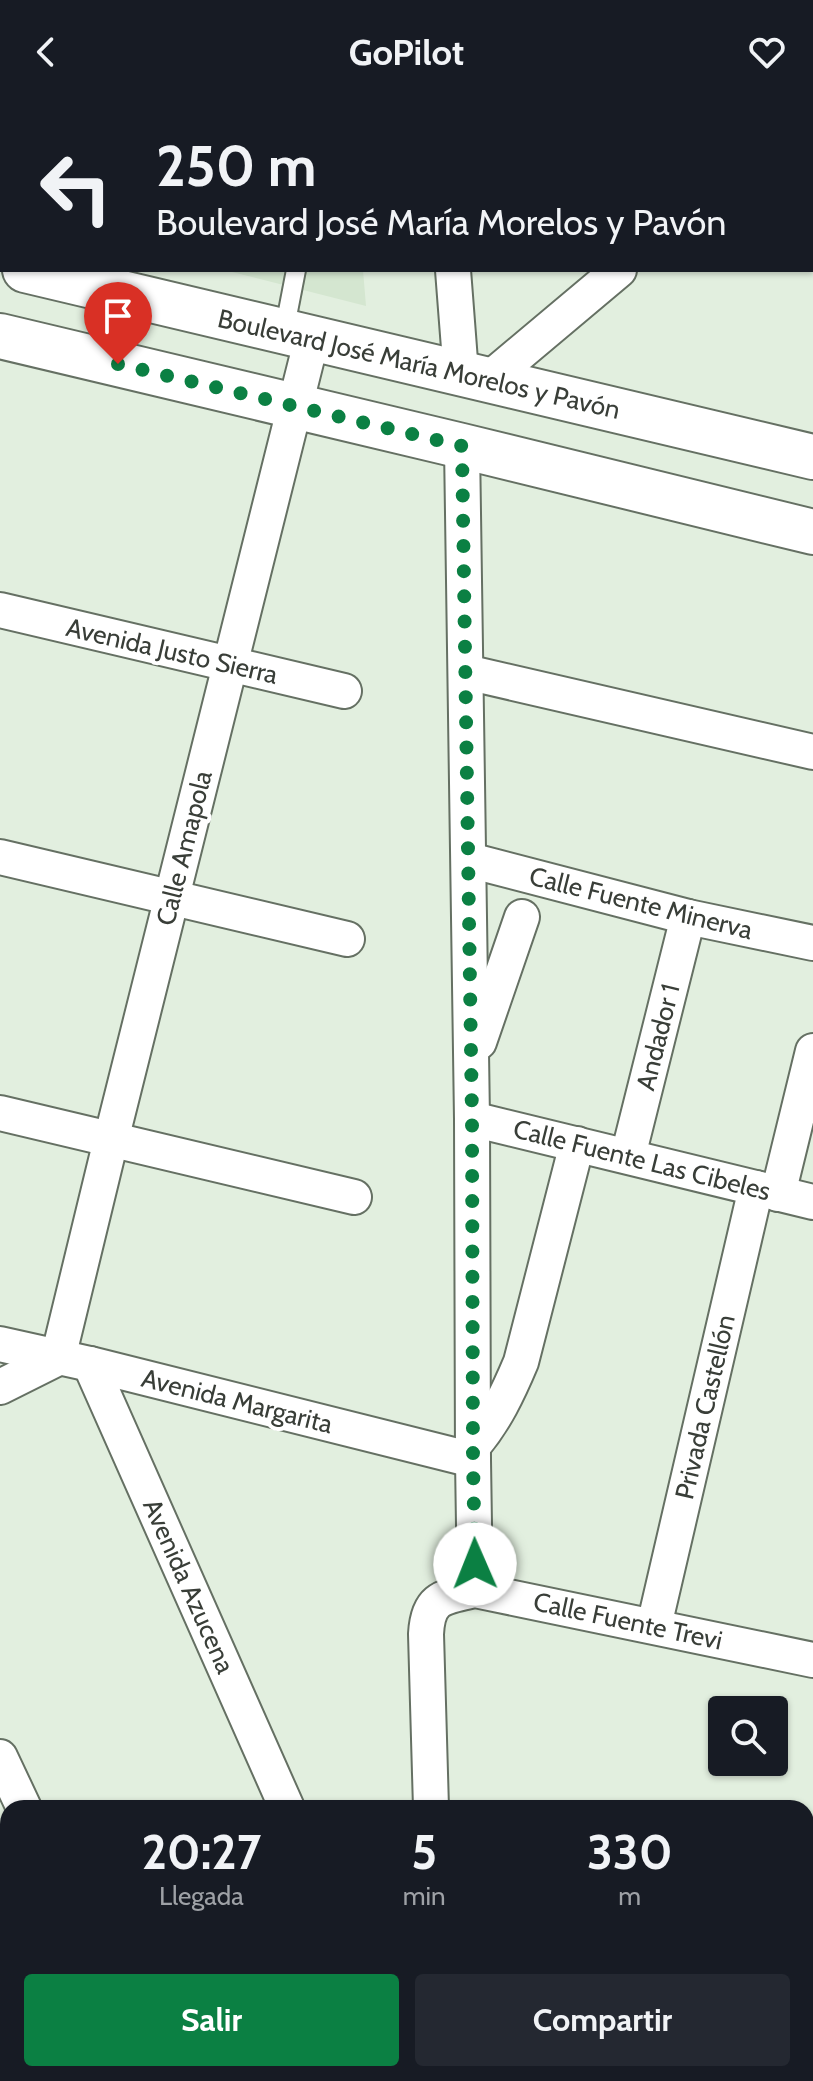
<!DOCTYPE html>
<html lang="es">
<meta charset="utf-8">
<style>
body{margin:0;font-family:Cabin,sans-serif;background:#242831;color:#f1f3f6;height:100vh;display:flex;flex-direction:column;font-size:30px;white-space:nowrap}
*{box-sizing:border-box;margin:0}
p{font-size:26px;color:#9ea1a6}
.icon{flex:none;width:44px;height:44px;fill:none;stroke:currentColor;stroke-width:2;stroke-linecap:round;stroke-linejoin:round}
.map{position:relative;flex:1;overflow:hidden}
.drawer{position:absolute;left:0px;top:1696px;width:814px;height:282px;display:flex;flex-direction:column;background:#171b24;border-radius:24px 24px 0 0;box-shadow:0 2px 6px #0004}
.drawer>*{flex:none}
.guide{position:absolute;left:0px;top:0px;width:814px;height:168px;box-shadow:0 2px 6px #0004;background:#171b24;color:#f1f3f6;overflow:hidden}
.fabs{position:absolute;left:708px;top:1592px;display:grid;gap:16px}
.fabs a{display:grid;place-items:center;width:80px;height:80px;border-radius:8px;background:#171b24;box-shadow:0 2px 6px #0004;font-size:40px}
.pin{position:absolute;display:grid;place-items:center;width:68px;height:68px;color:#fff;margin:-82px -34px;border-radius:50% 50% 50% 0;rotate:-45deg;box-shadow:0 0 8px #0007}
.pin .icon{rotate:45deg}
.me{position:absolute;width:88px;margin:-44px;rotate:359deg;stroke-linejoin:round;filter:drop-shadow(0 0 6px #0008)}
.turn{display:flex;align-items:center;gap:28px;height:168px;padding:0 24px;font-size:36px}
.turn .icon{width:104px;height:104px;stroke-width:2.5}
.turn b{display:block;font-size:56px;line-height:68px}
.eta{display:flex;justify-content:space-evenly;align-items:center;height:136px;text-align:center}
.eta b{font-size:48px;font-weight:800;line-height:56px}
.action{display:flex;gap:16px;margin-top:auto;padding:16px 24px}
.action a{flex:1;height:92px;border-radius:8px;background:#0b8043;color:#fff;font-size:32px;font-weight:800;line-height:92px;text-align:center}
.action a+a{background:#242831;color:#f1f3f6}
header{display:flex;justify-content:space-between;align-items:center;height:104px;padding:0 24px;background:#171b24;font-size:36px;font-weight:800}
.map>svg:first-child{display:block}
.built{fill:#d4e6d0}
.green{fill:#b6e5ad}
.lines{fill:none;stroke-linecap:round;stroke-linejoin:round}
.lane-casing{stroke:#657063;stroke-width:22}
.street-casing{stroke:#657063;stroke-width:38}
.secondary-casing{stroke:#657063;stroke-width:48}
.lane{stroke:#fff;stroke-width:18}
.street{stroke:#fff;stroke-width:34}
.secondary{stroke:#fff;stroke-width:44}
.route{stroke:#0b8043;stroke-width:14;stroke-dasharray:0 25.2}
.labels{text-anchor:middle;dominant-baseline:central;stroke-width:8;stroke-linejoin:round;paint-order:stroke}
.street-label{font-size:26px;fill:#393e38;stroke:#fff}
</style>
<header><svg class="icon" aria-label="back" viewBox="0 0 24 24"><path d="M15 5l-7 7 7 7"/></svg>GoPilot<svg class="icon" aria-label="heart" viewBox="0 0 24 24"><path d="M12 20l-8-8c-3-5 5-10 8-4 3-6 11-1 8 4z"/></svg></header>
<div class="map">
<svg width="813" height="1977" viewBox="0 0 813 1977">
<rect width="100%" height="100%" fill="#e2efdf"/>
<g class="built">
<polygon points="0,0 345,0 345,2 2,2 2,110 0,109"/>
<polygon points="224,166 363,166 366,202"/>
</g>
<polygon class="green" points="806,1894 813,1896 813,1977 672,1977 670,1970 806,1970"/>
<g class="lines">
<defs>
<g id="lane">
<polyline points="230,2 230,0"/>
<polyline points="326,2 327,0"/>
<polyline points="284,228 296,166"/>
</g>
<g id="street">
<polyline points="438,0 438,2"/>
<polyline points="743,0 744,2"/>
<polyline points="556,2 559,0"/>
<polyline points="812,88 813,89"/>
<polyline points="453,166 461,270"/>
<polyline points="488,276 619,166"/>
<polyline points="462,342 472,1015 473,1356 475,1486"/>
<polyline points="0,506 344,587"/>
<polyline points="466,568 813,648"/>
<polyline points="0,753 347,835"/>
<polyline points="469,756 688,813 813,839"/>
<polyline points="479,938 522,813"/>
<polyline points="0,1009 354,1093"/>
<polyline points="472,1015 813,1098"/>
<polyline points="628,1052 688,813"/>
<polyline points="778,1090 813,947"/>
<polyline points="0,1240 90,1260 473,1356"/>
<polyline points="90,1260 287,1704"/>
<polyline points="0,1283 58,1254 111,1036 312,234"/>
<path d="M474,1341C495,1316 508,1289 521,1258L577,1040"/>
<polyline points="654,1522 756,1084"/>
<polyline points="0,1653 24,1704"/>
<path d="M431,1704L426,1530C428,1493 443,1493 475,1486L813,1556"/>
<polyline points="806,1774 813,1776"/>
<polyline points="0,1908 8,1904"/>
<polyline points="147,1970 151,1977"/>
<polyline points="406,1970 409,1977"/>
</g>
<g id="secondary">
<polyline points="25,166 813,353"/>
<polyline points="0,232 462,342 813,428"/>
</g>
</defs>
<use href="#lane" class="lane-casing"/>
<use href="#street" class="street-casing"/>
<use href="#secondary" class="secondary-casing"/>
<use href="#lane" class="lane"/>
<use href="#street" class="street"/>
<use href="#secondary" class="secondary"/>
</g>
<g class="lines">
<polyline class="route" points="118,260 462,342 472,1015 473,1356 475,1460"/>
</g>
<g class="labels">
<g class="street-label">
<text transform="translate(419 260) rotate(13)">Boulevard José María Morelos y Pavón</text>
<text transform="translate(172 547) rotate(13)">Avenida Justo Sierra</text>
<text transform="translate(184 744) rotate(-76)">Calle Amapola</text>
<text transform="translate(641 799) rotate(14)">Calle Fuente Minerva</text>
<text transform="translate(658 933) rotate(-76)">Andador 1</text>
<text transform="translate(642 1056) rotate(14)">Calle Fuente Las Cibeles</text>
<text transform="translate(237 1297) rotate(14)">Avenida Margarita</text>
<text transform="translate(705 1303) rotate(-77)">Privada Castellón</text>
<text transform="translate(189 1482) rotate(66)">Avenida Azucena</text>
<text transform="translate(628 1517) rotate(12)">Calle Fuente Trevi</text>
</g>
</g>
</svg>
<div class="fabs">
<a><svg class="icon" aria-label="search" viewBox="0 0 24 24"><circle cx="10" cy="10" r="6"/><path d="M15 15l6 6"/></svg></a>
</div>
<div class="pin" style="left:118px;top:260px;background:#d93025"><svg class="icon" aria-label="arrive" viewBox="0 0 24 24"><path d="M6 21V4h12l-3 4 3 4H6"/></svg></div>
<svg class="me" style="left:475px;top:1460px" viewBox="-20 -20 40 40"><circle r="19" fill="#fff"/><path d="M0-13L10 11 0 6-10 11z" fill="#0b8043"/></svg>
<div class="guide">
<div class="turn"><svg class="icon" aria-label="left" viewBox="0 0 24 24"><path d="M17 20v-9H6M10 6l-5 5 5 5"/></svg><div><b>250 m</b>Boulevard José María Morelos y Pavón</div></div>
</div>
<section class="drawer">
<div class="eta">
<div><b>20:27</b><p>Llegada</p></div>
<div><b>5</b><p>min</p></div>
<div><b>330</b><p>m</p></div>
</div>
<div class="action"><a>Salir</a><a>Compartir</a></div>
</section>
</div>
